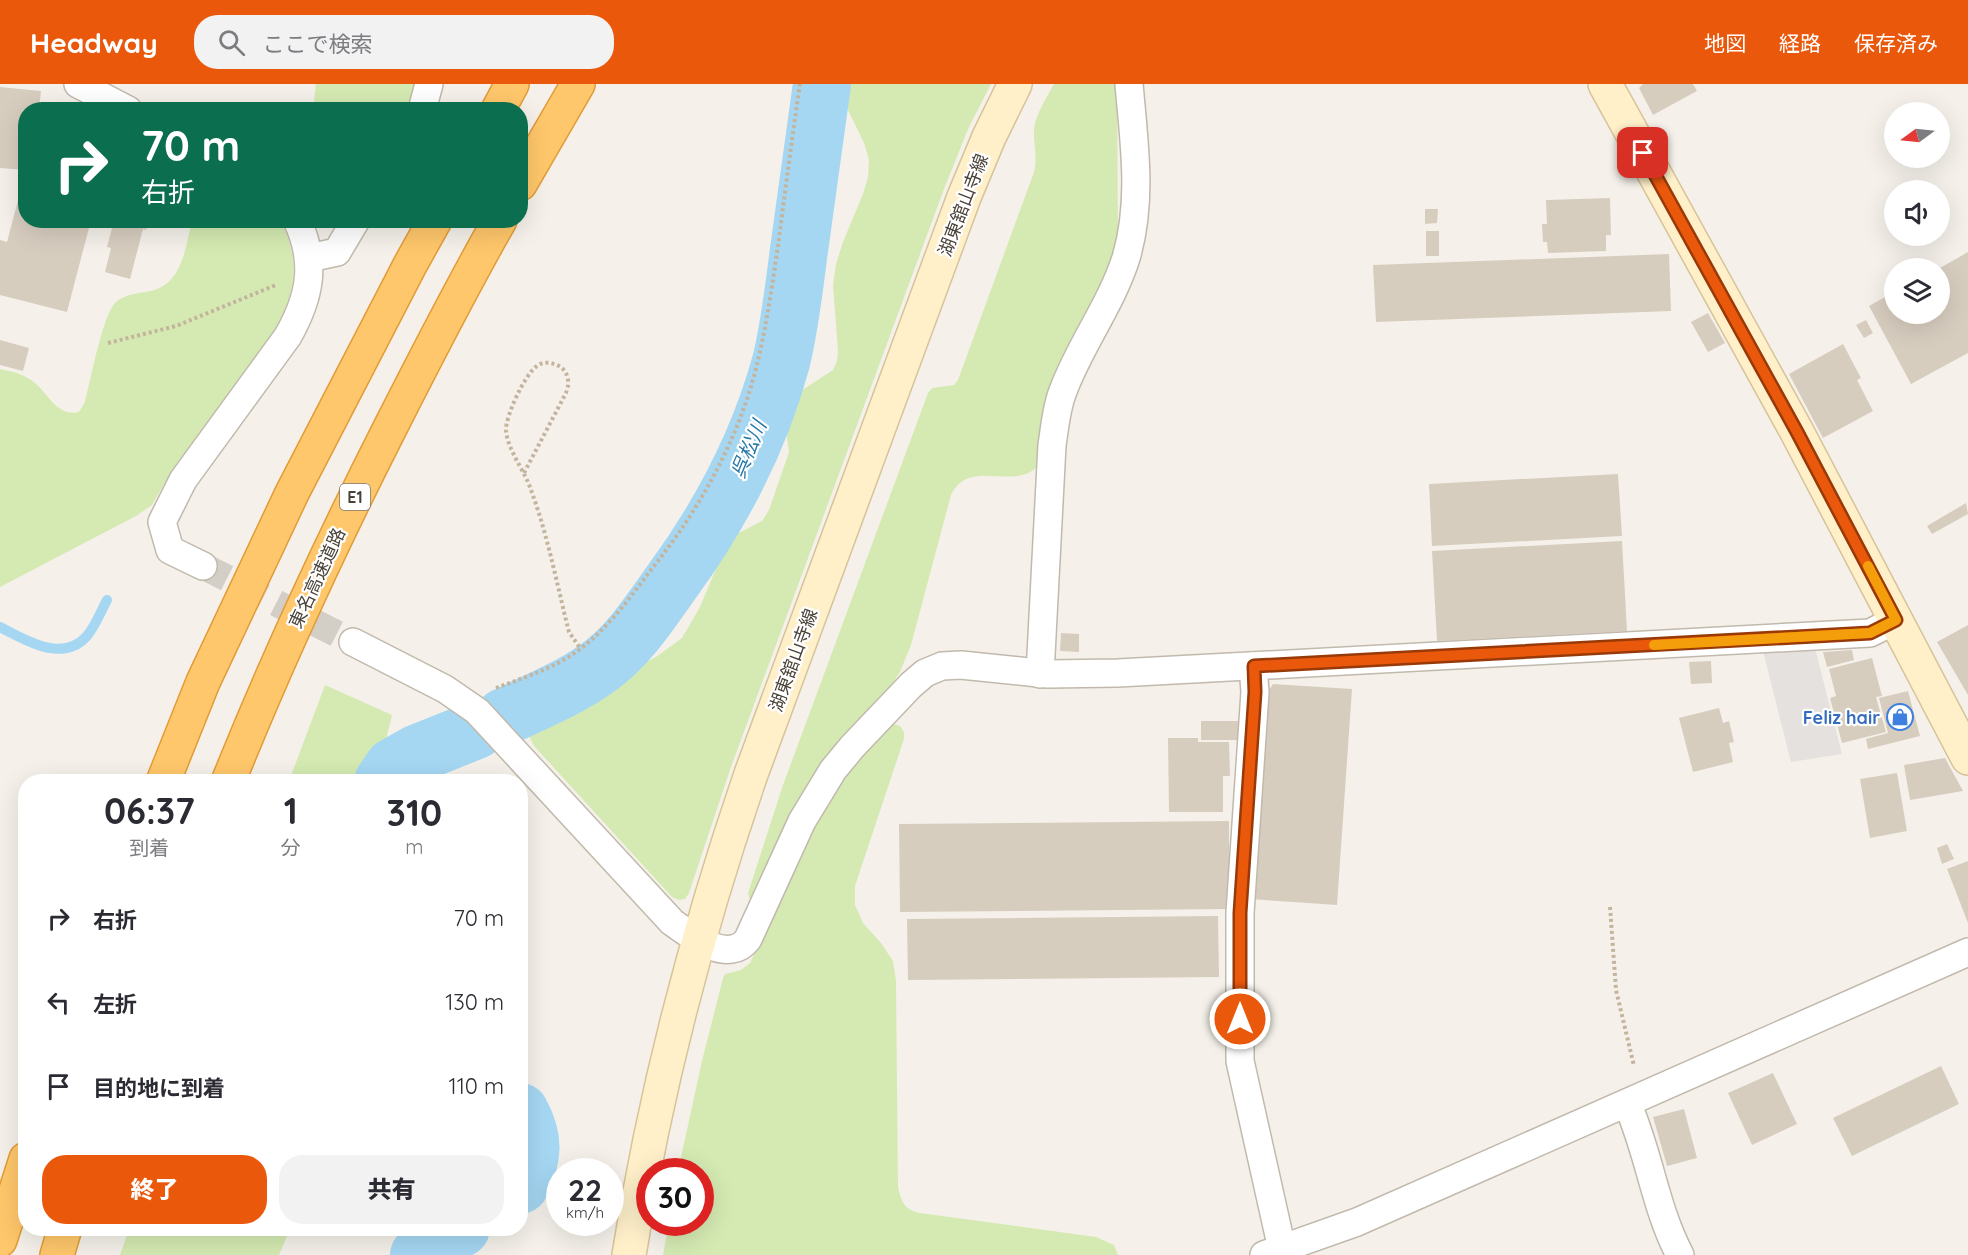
<!DOCTYPE html>
<html lang="ja">
<meta charset="utf-8">
<style>
body{margin:0;font-family:Quicksand,"Noto Sans JP",sans-serif;background:#f2f2f3;color:#2b2b33;height:100vh;display:flex;flex-direction:column;font-size:22px;white-space:nowrap}
*{box-sizing:border-box;margin:0}
p{font-size:20px;color:#7c7c81}
.icon{flex:none;width:33px;height:33px;fill:none;stroke:currentColor;stroke-width:2;stroke-linecap:round;stroke-linejoin:round}
.map{position:relative;flex:1;overflow:hidden}
.drawer{position:absolute;left:18px;top:690px;width:510px;height:462px;display:flex;flex-direction:column;background:#fff;border-radius:24px;box-shadow:0 6px 24px #0002}
.drawer>*{flex:none}
.banner{position:absolute;left:18px;top:18px;width:510px;height:126px;border-radius:24px;box-shadow:0 6px 24px #0002;background:#0b6e4f;color:#fff;overflow:hidden}
.needle{width:39px;rotate:255deg}
.tools{position:absolute;left:1884px;top:18px;display:grid;gap:12px}
.tools a{display:grid;place-items:center;width:66px;height:66px;border-radius:50%;background:#fff;box-shadow:0 6px 24px #0002;font-size:30px}
.speed{position:absolute;left:546px;top:1074px;display:flex;gap:12px;font-size:30px;font-weight:700;text-align:center}
.speed>*{display:grid;place-content:center;width:78px;height:78px;border-radius:50%;background:#fff;box-shadow:0 6px 24px #0002;line-height:1}
.speed small{font-size:15px;font-weight:400}
.speed .limit{border:9px solid #d22;background:#fff;color:#111}
.pin{position:absolute;display:grid;place-items:center;width:51px;height:51px;color:#fff;margin:-26px;border-radius:12px;box-shadow:0 3px 9px #0006}
.me{position:absolute;width:66px;margin:-33px;rotate:0deg;stroke-linejoin:round;filter:drop-shadow(0 0 4px #0008)}
.turn{display:flex;align-items:center;gap:21px;height:126px;padding:0 24px;font-size:27px}
.turn .icon{width:78px;height:78px;stroke-width:2.5}
.turn b{display:block;font-size:42px;line-height:51px}
.eta{display:flex;justify-content:space-evenly;align-items:center;height:102px;text-align:center}
.eta b{font-size:36px;font-weight:800;line-height:42px}
.cta{display:flex;gap:12px;margin-top:auto;padding:12px 24px}
.cta a{flex:1;height:69px;border-radius:24px;background:#ea580c;color:#fff;font-size:24px;font-weight:800;line-height:69px;text-align:center}
.cta a+a{background:#f2f2f3;color:#2b2b33}
ul{padding:0;list-style:none}
li{display:flex;align-items:center;gap:18px;height:84px;padding:0 24px}
li div{flex:1}
li b{display:block;font-size:22px}
li em{font-style:normal}
header{display:flex;align-items:center;gap:36px;box-sizing:border-box;height:84px;padding:0 30px;background:#ea580c;color:#fff}
header strong{font-size:28px}
nav{display:flex;gap:33px;margin-inline-start:auto;font-size:21px}
.search{width:420px;height:54px;background:#f2f2f3;display:flex;align-items:center;gap:15px;box-sizing:border-box;padding:0 21px;border-radius:24px;color:#7c7c81;font-size:22px}
.map>svg:first-child{display:block}
.green{fill:#d4eab2}
.parking{fill:#e4e1de}
.lines{fill:none;stroke-linecap:round;stroke-linejoin:round}
.stream{stroke:#a5d7f3;stroke-width:10}
.river{stroke:#a5d7f3;stroke-width:58}
.building{fill:#d7cdbf}
.street-tunnel{stroke:#d3cec6;stroke-width:27;stroke-dasharray:27 14;stroke-linecap:butt}
.street-casing{stroke:#c1b9ac;stroke-width:30}
.secondary-casing{stroke:#d6c399;stroke-width:36}
.highway-casing{stroke:#e29b37;stroke-width:36}
.path{stroke:#c4b49d;stroke-width:4;stroke-dasharray:3 3;stroke-linecap:butt}
.street{stroke:#fff;stroke-width:27}
.secondary{stroke:#fff0ca;stroke-width:33}
.highway{stroke:#ffc76b;stroke-width:33}
.route-casing{stroke:#983908;stroke-width:15}
.route{stroke:#ea580c;stroke-width:10}
.slow{stroke:#f59e0b;stroke-width:10}
.labels{text-anchor:middle;dominant-baseline:central;stroke-width:4.5;stroke-linejoin:round;paint-order:stroke}
.shield{fill:#fff;stroke:#807b74;stroke-width:1.5}
.shield-label{font-size:16px;font-weight:bold;fill:#4a4238}
.street-label{font-size:18px;fill:#4a4238;stroke:#fff}
.shop-label{font-size:18px;font-weight:bold;fill:#366cbe;stroke:#fff;text-anchor:end}
.water-label{font-size:20px;font-style:italic;fill:#2979a9;stroke:#fff}
</style>
<header>
<strong>Headway</strong>
<div class="search"><svg class="icon" aria-label="search" viewBox="0 0 24 24"><circle cx="10" cy="10" r="6"/><path d="M15 15l6 6"/></svg>ここで検索</div>
<nav><a>地図</a><a>経路</a><a>保存済み</a></nav>
</header>
<div class="map">
<svg width="1968" height="1171" viewBox="0 0 1968 1171">
<rect width="100%" height="100%" fill="#f5f1ea"/>
<g class="green">
<polygon points="316,0 417,0 408,25 313,26"/>
<polygon points="840,0 991,0 969,43 944,105 731,683 689,809 685,815 679,816 672,813 534,662 528,650 529,639 538,630 656,573 682,554 700,523 725,463 731,453 762,437 769,426 789,368 784,332 784,324 787,316 833,286 837,277 838,267 833,201 836,180 843,158 863,110 868,93 869,76 864,59 847,24"/>
<path d="M1054,0H1117L1118,149L1114,170L1036,384C1011,406 969,374 951,411L911,561L900,588L883,613L823,679L806,704L752,814H749L748,809L783,701L928,309L932,304L954,301L958,296L1034,88C1038,73 1033,60 1034,45C1036,29 1047,13 1054,0Z"/>
<path d="M192,137H281C300,177 297,205 276,244L171,388L152,421L136,432L0,503V285C10,287 23,290 31,296C49,308 55,333 79,328L85,318C90,299 103,229 116,218C125,210 140,209 151,207C183,199 185,164 192,137Z"/>
<polygon points="325,601 392,631 376,697 289,697"/>
<path d="M894,640L900,642L904,648V655L855,802V821L863,839L881,859L893,877L896,897L898,1103C902,1119 904,1125 920,1129L1096,1153L1114,1161L1118,1171H663L669,1139L700,1138V1088L678,1087L702,977L723,894L725,890L741,886L750,879L813,743L843,693L888,643Z"/>
<polygon points="129,1145 129,1144 290,1145 279,1171 120,1171"/>
</g>
<polygon class="parking" points="1815,564 1842,670 1791,678 1763,567"/>
<g class="lines">
<path class="stream" d="M0,543C25,556 62,579 86,553C95,543 101,527 107,516"/>
<g class="river">
<path d="M504,633C535,618 568,605 596,585C629,562 650,528 673,496C722,429 759,358 781,278C790,242 794,203 799,166C807,111 814,55 822,0"/>
<polyline points="383,698 393,683 416,670 476,646"/>
<path d="M520,1028C535,1055 533,1074 520,1101"/>
<polyline points="419,1171 461,1144"/>
</g>
</g>
<g class="building">
<polygon points="1643,0 1693,0 1697,7 1653,31 1639,4"/>
<polygon points="0,3 41,7 39,26 26,26 26,86 0,84"/>
<polygon points="21,105 26,106 26,136 91,136 67,228 0,211 0,156 7,158"/>
<polygon points="1610,114 1611,151 1606,151 1606,167 1548,169 1547,158 1543,158 1542,140 1547,140 1546,116"/>
<polygon points="1425,125 1438,125 1437,139 1425,140"/>
<polygon points="114,136 148,136 146,146 143,145 130,195 105,188 111,164 107,163"/>
<rect x="1426" y="147" width="13" height="25"/>
<polygon points="1968,168 1968,269 1911,300 1869,222 1894,208 1894,230 1940,230 1940,184"/>
<polygon points="1669,170 1671,227 1376,238 1373,181"/>
<polygon points="1708,229 1725,259 1708,268 1691,238"/>
<polygon points="1866,236 1873,249 1864,254 1856,241"/>
<polygon points="0,256 29,264 23,287 0,281"/>
<polygon points="1843,260 1861,294 1857,296 1873,327 1823,354 1789,290"/>
<polygon points="1618,390 1622,452 1432,462 1429,400"/>
<polygon points="1966,419 1968,430 1932,450 1927,442"/>
<polygon points="1622,457 1627,547 1437,557 1432,467"/>
<polygon points="1968,541 1968,611 1937,558"/>
<polygon points="1061,549 1079,550 1079,568 1060,567"/>
<polygon points="1852,566 1854,576 1827,583 1823,568"/>
<polygon points="1872,574 1882,612 1876,613 1886,648 1842,659 1830,614 1836,612 1829,585"/>
<polygon points="1711,577 1712,599 1691,600 1689,578"/>
<polygon points="1273,600 1352,605 1337,821 1250,815 1264,614"/>
<polygon points="1908,607 1920,652 1868,665 1866,655 1888,649 1879,614"/>
<polygon points="1719,624 1723,639 1729,637 1734,658 1729,659 1733,678 1693,688 1679,634"/>
<rect x="1201" y="637" width="43" height="19"/>
<polygon points="1168,654 1198,654 1198,658 1229,658 1230,692 1223,692 1223,728 1169,728"/>
<polygon points="1945,674 1963,707 1910,716 1904,681"/>
<polygon points="1897,689 1907,747 1870,754 1860,695"/>
<polygon points="1229,737 1229,825 900,828 899,740"/>
<polygon points="1947,760 1954,775 1942,780 1937,764"/>
<polygon points="1968,777 1968,839 1947,785"/>
<polygon points="1218,832 1219,893 908,896 907,835"/>
<polygon points="1941,982 1959,1020 1852,1072 1833,1034"/>
<polygon points="1773,989 1797,1040 1752,1061 1728,1009"/>
<polygon points="1684,1025 1697,1074 1667,1082 1653,1033"/>
</g>
<g class="lines">
<polyline class="street-tunnel" points="203,482 353,558"/>
<defs>
<g id="street">
<polyline points="78,0 128,26"/>
<polyline points="422,26 429,0"/>
<polyline points="309,174 337,168 356,136"/>
<path d="M203,482L170,466L162,438L183,396L288,252C310,213 317,179 297,136"/>
<path d="M353,558L445,605L477,627L672,838C691,852 729,881 748,855L802,737L833,686L852,663L911,601L925,589L942,582L961,581L1048,590L1118,589L1870,549L1896,536"/>
<polyline points="1253,582 1255,608 1240,829 1240,977 1282,1165"/>
<path d="M1040,590L1052,361C1055,343 1056,324 1063,307C1080,261 1111,221 1126,174C1143,117 1134,58 1129,0"/>
<path d="M1627,1019C1649,1068 1655,1124 1680,1171"/>
<polyline points="1264,1171 1357,1138 1968,868"/>
</g>
<g id="secondary">
<polyline points="1605,0 1797,348 1968,674"/>
<path d="M629,1171C655,1007 697,847 751,690L964,113L989,53L1015,0"/>
</g>
<g id="highway">
<polyline points="498,26 512,0"/>
<polyline points="520,100 578,0"/>
<polyline points="163,698 203,598 292,409 410,181 435,136"/>
<path d="M228,698C277,576 332,458 391,342C426,273 461,204 500,136"/>
<polyline points="0,1156 26,1075"/>
<polyline points="57,1171 65,1144"/>
</g>
</defs>
<use href="#street" class="street-casing"/>
<use href="#secondary" class="secondary-casing"/>
<use href="#highway" class="highway-casing"/>
<g class="path">
<polyline points="108,259 176,242 276,201"/>
<path d="M524,389L566,309C567,305 569,301 568,296C567,288 562,282 554,280C549,278 542,278 537,282C525,290 505,333 506,347C508,367 525,387 531,406C548,452 557,501 569,548L580,564"/>
<path d="M496,604C520,595 545,587 567,574C604,551 628,516 654,482C693,433 724,380 745,321C763,270 770,215 778,162C785,108 792,54 800,0"/>
<polyline points="1610,823 1616,906 1634,982"/>
</g>
<use href="#street" class="street"/>
<use href="#secondary" class="secondary"/>
<use href="#highway" class="highway"/>
</g>
<g class="lines">
<defs>
<polyline id="route" points="1240,935 1240,829 1255,608 1254,582 1870,549 1896,536 1797,348 1643,69"/>
</defs>
<use href="#route" class="route-casing"/>
<use href="#route" class="route"/>
<polyline class="slow" points="1654,561 1870,549 1896,536 1868,482"/>
</g>
<defs>
<symbol id="shop-ring" viewBox="-11 -11 22 22"><circle r="9.5" fill="#fff" stroke="#3f7fe0" stroke-width="1.5"/><path d="M-5-2.5h2.3a2.7 3.5 0 0 1 5.4 0H5L5.5 6h-11ZM-1.5-2.5h3a1.5 2.3 0 0 0-3 0Z" fill="#3f7fe0"/></symbol>
</defs>
<g fill-rule="evenodd">
<use href="#shop-ring" x="1885" y="618" width="30" height="30"/>
</g>
<g class="labels">
<rect class="shield" x="340" y="400" width="30" height="26" rx="4.5"/>
<g class="shield-label">
<text x="355" y="413">E1</text>
</g>
<g class="street-label">
<text transform="translate(963 121) rotate(-69)">湖東舘山寺線</text>
<text transform="translate(317 494) rotate(-65)">東名高速道路</text>
<text transform="translate(793 576) rotate(-70)">湖東舘山寺線</text>
</g>
<g class="shop-label">
<text x="1880" y="633">Feliz hair</text>
</g>
<g class="water-label">
<text transform="translate(748 365) rotate(-67)">呉松川</text>
</g>
</g>
</svg>
<div class="tools">
<a><svg class="needle" viewBox="-14 -14 28 28"><path d="M0-13l5 13h-10z" fill="#e53935"/><path d="M0 13l5-13h-10z" fill="#7c7c81"/></svg></a>
<a><svg class="icon" aria-label="sound" viewBox="0 0 24 24"><path d="M4 9h4l5-4v14l-5-4H4zM17 9q2 3 0 6"/></svg></a>
<a><svg class="icon" aria-label="layers" viewBox="0 0 24 24"><path d="M12 4l9 5-9 5-9-5zM3 14l9 5 9-5"/></svg></a>
</div>
<div class="speed"><div>22<small>km/h</small></div><div class="limit">30</div></div>
<div class="pin" style="left:1643px;top:69px;background:#d93025"><svg class="icon" aria-label="arrive" viewBox="0 0 24 24"><path d="M6 21V4h12l-3 4 3 4H6"/></svg></div>
<svg class="me" style="left:1240px;top:935px" viewBox="-20 -20 40 40"><circle r="17" fill="#ea580c" stroke="#fff" stroke-width="3"/><path d="M0-11L8 9 0 5-8 9z" fill="#fff"/></svg>
<div class="banner">
<div class="turn"><svg class="icon" aria-label="right" viewBox="0 0 24 24"><path d="M7 20v-9h11M14 6l5 5-5 5"/></svg><div><b>70 m</b>右折</div></div>
</div>
<section class="drawer">
<div class="eta">
<div><b>06:37</b><p>到着</p></div>
<div><b>1</b><p>分</p></div>
<div><b>310</b><p>m</p></div>
</div>
<ul>
<li><svg class="icon" aria-label="right" viewBox="0 0 24 24"><path d="M7 20v-9h11M14 6l5 5-5 5"/></svg><div><b>右折</b></div><em>70 m</em></li>
<li><svg class="icon" aria-label="left" viewBox="0 0 24 24"><path d="M17 20v-9H6M10 6l-5 5 5 5"/></svg><div><b>左折</b></div><em>130 m</em></li>
<li><svg class="icon" aria-label="arrive" viewBox="0 0 24 24"><path d="M6 21V4h12l-3 4 3 4H6"/></svg><div><b>目的地に到着</b></div><em>110 m</em></li>
</ul>
<div class="cta"><a>終了</a><a>共有</a></div>
</section>
</div>
